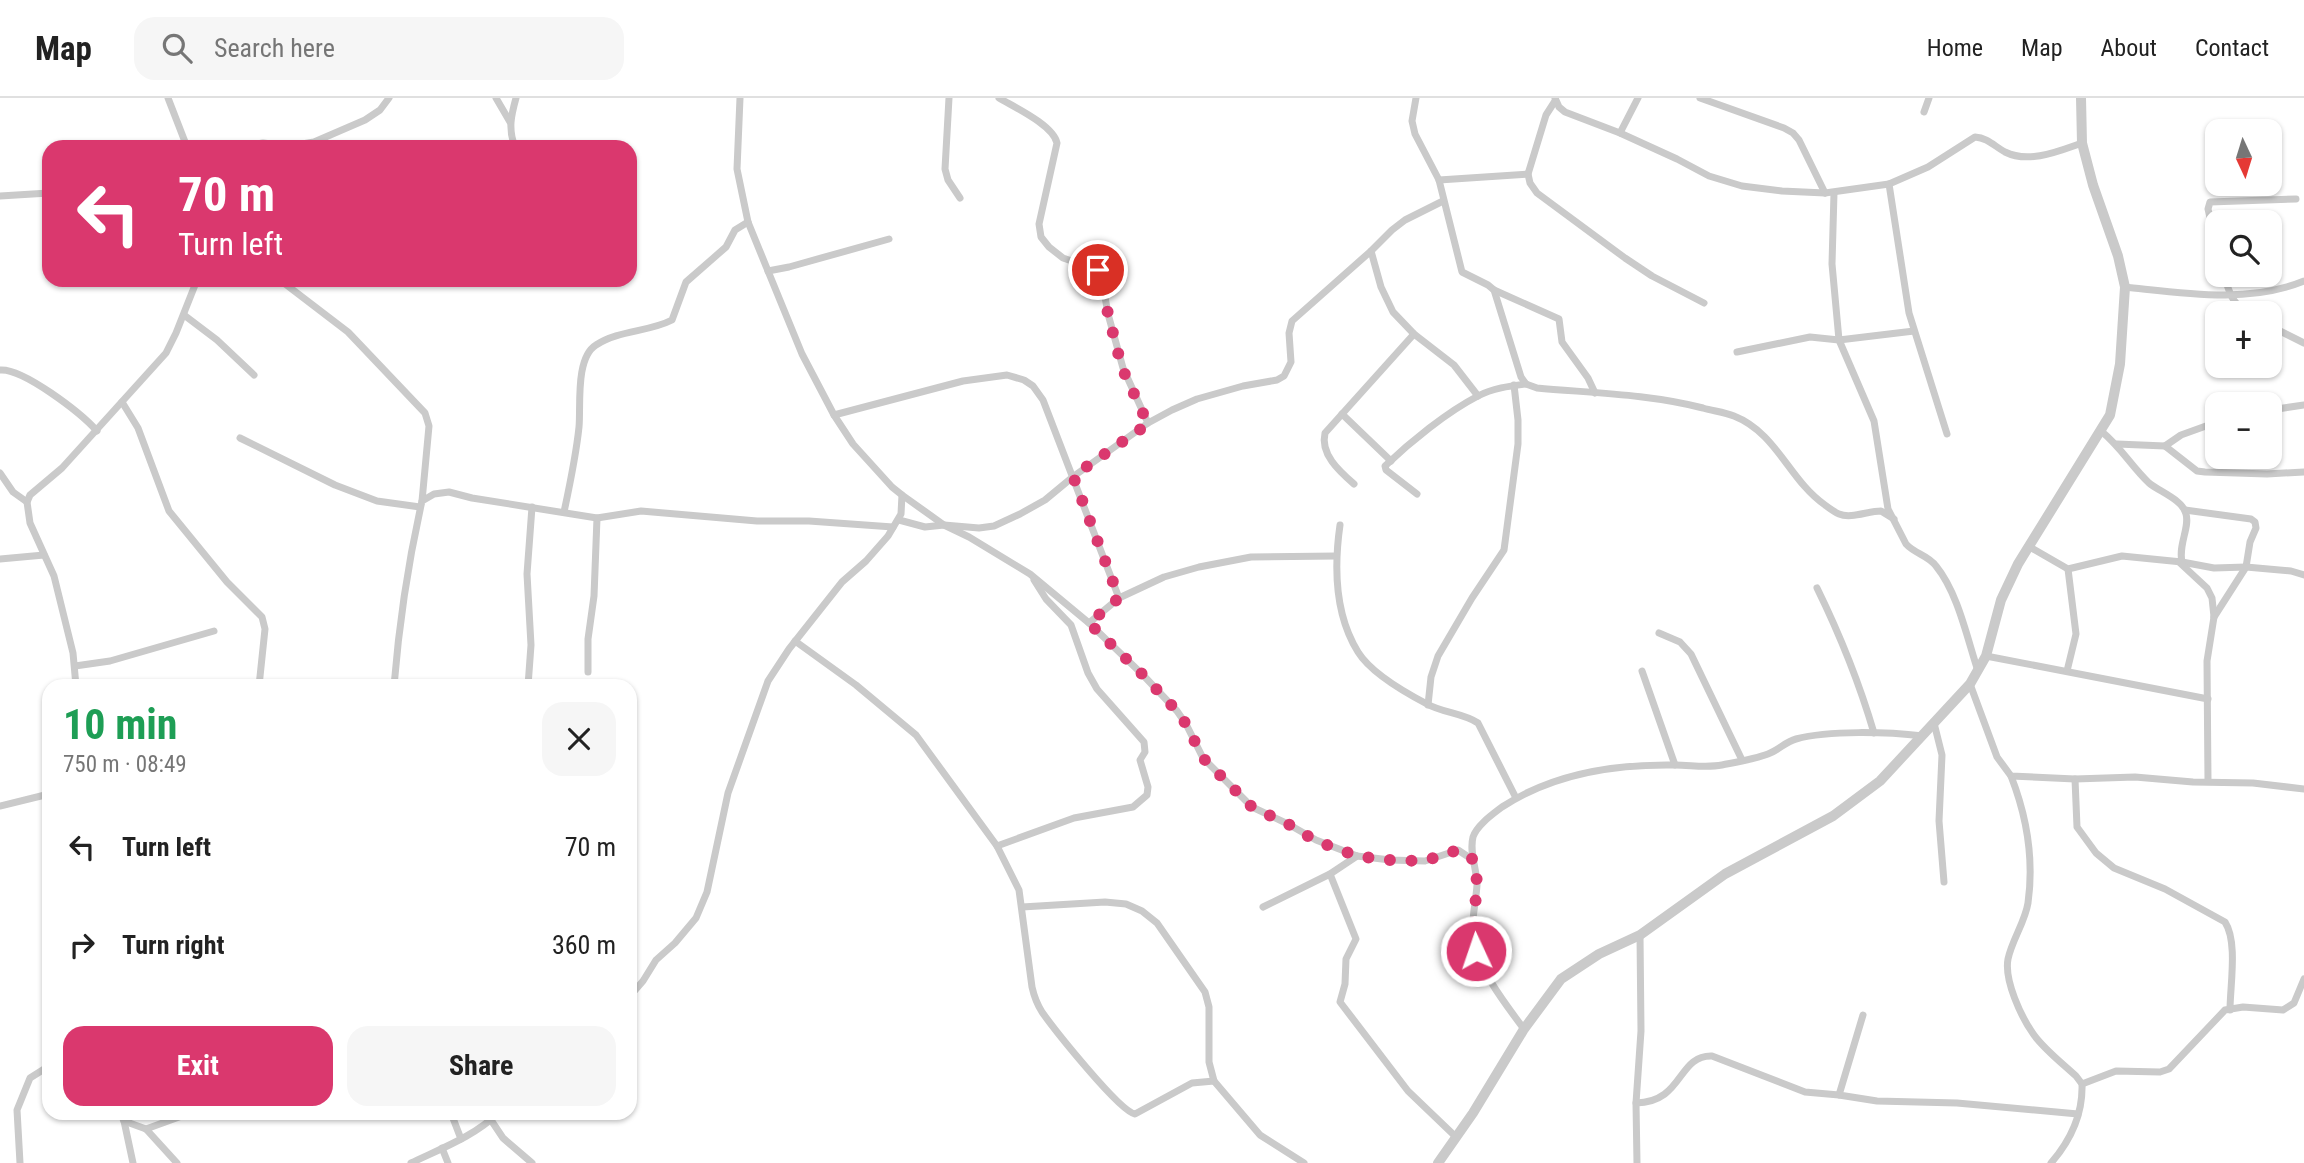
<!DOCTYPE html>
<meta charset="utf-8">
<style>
body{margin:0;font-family:"Roboto Condensed",sans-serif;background:#f6f6f6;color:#222;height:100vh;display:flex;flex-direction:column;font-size:26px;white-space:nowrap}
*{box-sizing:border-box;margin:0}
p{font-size:23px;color:#767676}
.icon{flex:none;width:38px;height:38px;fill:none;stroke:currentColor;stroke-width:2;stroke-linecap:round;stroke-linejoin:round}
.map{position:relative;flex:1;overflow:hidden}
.details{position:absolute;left:42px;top:581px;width:595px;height:441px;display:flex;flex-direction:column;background:#fff;border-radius:21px;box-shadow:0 2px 5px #0004}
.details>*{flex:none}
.banner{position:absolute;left:42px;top:42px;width:595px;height:147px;border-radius:21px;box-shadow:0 2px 5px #0004;background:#da386e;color:#fff;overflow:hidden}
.needle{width:46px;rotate:176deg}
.fabs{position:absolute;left:2205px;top:21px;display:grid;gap:14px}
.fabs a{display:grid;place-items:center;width:77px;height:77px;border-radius:14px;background:#fff;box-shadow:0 2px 5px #0004;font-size:35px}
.pin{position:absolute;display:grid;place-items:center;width:60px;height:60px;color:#fff;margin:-30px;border:4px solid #fff;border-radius:50%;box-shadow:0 2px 7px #0007}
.me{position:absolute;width:77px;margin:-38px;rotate:357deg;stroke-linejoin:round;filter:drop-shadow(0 0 5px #0008)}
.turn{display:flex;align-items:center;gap:24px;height:147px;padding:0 21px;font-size:32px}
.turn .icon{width:91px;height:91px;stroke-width:2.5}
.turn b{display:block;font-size:49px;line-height:60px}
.round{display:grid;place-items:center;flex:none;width:74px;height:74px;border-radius:21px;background:#f6f6f6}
.head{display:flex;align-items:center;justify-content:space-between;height:119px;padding:0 21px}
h1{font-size:42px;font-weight:700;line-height:52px;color:#1e9e55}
.primary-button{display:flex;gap:14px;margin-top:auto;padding:14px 21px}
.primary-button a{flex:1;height:80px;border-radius:21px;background:#da386e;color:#fff;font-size:28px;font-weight:700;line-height:80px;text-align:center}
.primary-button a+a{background:#f6f6f6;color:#222}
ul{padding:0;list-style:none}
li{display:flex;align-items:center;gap:21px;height:98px;padding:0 21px}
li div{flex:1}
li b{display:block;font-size:26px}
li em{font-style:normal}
header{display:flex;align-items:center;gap:42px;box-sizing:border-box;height:98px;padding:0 35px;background:#fff;border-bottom:2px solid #e0e0e0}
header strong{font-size:33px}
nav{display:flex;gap:38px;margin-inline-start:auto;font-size:24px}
.search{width:490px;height:63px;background:#f6f6f6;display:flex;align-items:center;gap:18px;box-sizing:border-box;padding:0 24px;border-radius:21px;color:#767676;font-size:26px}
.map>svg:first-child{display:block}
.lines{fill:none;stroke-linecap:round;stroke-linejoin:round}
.minor{stroke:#cacaca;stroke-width:7}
.tertiary{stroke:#cacaca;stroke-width:10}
.route{stroke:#da386e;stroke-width:12;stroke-dasharray:0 21.6}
</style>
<header>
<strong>Map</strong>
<div class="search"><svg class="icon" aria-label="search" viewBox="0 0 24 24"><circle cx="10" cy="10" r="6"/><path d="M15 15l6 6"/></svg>Search here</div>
<nav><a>Home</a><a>Map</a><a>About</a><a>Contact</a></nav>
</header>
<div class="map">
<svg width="2304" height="1065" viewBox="0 0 2304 1065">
<rect width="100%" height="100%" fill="#fff"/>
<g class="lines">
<g class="minor">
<polyline points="168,0 187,49"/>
<polyline points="496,0 510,24"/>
<polyline points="949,0 945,71 948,82 960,100"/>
<path d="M999,0C1014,9 1053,27 1057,45L1039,126L1041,139L1049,149L1063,160L1098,172L1101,176L1108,216L1123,270L1148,325"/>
<path d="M1416,0L1412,23L1415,36L1439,82L1462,174L1488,187L1494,192L1521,279L1526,286L1537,290C1592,295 1649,296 1703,310C1713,313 1724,314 1734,318C1777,335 1789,382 1825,407C1829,410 1834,414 1839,416C1851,421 1868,413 1881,413L1894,421"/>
<path d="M1555,0L1559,9L1565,14L1620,35L1677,61L1709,78L1742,88L1782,93L1825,95L1889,86L1928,69L1975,39C1988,40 1994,48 2005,54C2029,66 2059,53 2082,45"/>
<polyline points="1700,0 1784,30 1793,35 1799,42 1825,95"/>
<polyline points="1555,3 1546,17 1528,76 1530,85 1537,95 1625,160 1652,178 1704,205"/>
<polyline points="1924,14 1929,0"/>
<polyline points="1620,35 1638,0"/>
<polyline points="237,49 263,45 290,48 314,44 365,22 380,12 389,0"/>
<path d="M515,49C508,31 511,18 516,0"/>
<polyline points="1439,82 1528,76"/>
<polyline points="1889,86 1909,215 1947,336"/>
<path d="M1834,95L1832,166L1839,242L1874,323L1888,411L1906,446C1915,456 1928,457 1936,468C1958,495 1967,540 1978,573"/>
<polyline points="0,98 49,95"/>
<polyline points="2217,150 2208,111 2210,104 2296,101"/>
<polyline points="1371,153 1381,189 1393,214 1414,236 1454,267 1478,298"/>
<polyline points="768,173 789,169 889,141"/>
<path d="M2224,177C2229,194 2232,205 2247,215"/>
<polyline points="280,182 348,234 425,315 429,328 422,403"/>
<path d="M2125,189C2183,195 2248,206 2304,183"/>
<polyline points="1494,192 1559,221 1562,244 1588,280 1595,295"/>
<polyline points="184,217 217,242 254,277"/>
<polyline points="2270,228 2304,245"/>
<polyline points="1737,254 1810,239 1839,242 1914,233"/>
<path d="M0,272C23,270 81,315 97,333"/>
<polyline points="122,304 138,330 169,413 227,484 262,519 265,531 259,588"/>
<polyline points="2270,312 2304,307"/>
<polyline points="1342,316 1391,363"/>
<polyline points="834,317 963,283 1007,277 1024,282 1033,288 1043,302 1119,500"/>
<path d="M2101,333C2121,349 2131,368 2149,385C2160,394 2183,402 2186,416C2190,429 2178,447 2182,464"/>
<polyline points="240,340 335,387 377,403 420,409"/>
<polyline points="2117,346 2165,348 2197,373 2205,374 2267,376 2304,374"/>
<polyline points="2165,348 2181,337 2217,324"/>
<polyline points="0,375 13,394 27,404"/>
<path d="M1354,386C1339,373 1320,356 1325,335L1414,236"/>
<path d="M1417,396L1386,372L1385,368C1410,344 1447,314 1478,298C1493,290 1510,288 1526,286"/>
<polyline points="902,397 944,427 969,439 1030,476 1089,525 1143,577 1177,613 1186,626 1203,660 1252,709 1288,726 1316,742 1357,758 1390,762 1425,763 1458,752 1473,762"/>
<polyline points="2185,412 2251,421 2255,424 2256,430 2250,444 2246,469 2214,519"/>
<path d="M564,414C570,386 576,358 579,329C581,309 575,260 596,247C619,232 649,234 672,222L686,184L726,149L735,132L748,124"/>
<polyline points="899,422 925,429 944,427 979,430 994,428 1020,416 1045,402 1074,378 1148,325 1172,312 1197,301 1243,288 1277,282 1284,278 1291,264 1289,235 1292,223 1371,153 1392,132 1405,122 1443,103"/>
<path d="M1340,427C1334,469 1335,517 1358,554C1371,575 1406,595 1427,606C1443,615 1463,615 1478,625L1516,700"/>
<polyline points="2028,448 2068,471 2122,458 2182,464 2214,470 2246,469 2291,473 2304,477"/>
<polyline points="0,461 44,457"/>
<polyline points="2179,464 2207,490 2212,500 2214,519 2207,563 2208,683"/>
<path d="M1817,490C1840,537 1859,584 1874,635"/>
<polyline points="1089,525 1119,500 1164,479 1199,469 1251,459 1336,458"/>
<polyline points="1659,535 1680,544 1691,556 1742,662"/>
<path d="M795,543L856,587L916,637L997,748L1019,792L1032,889C1034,898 1037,906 1042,914C1054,931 1119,1013 1135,1016L1192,985L1214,983"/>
<polyline points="1986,558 2208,601"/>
<polyline points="75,568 110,563 214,533"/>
<polyline points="1642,573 1675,667"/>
<polyline points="2067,573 2076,536 2068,471"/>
<polyline points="588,574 588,541 594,498 597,420"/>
<polyline points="1970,586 1997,659 2011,678 2075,681 2135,679 2193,684 2253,685 2304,691"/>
<polyline points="76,588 73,555 54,478 30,425 27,404 30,397 62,370 166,255 176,235 197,182"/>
<path d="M394,588C399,526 408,465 422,403L434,396L449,394L472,400L597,420L641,413L757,423H809L893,429"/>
<polyline points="528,588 531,547 527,476 532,409"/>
<polyline points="1428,607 1431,579 1438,558 1472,500 1504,452 1518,346 1518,322 1514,287"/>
<polyline points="1934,625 1942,657 1939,723 1944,784"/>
<path d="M2011,678C2027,719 2034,762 2028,805C2025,824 2012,842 2008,861C2004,882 2021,919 2034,937C2045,952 2062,965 2076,978L2082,986C2083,1016 2070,1043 2051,1065"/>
<path d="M2075,681L2077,729L2096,755L2114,770L2165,791L2225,824C2238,844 2230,888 2230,912"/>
<polyline points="0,708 49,696"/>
<polyline points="997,748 1074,720 1133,709 1147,697 1148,689 1140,662 1145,654 1144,644 1097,591 1088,575 1071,527 1046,501 1034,482"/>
<polyline points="1330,776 1356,841 1346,861 1345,886 1340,904 1408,993 1456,1039"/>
<polyline points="1022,809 1105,804 1126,806 1142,813 1157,825 1205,894 1209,909 1209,964 1214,983 1260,1037 1304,1065"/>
<polyline points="1263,809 1330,776 1357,758"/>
<polyline points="630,898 643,883 656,862 675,845 696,820 707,794 728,695 768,583 789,551 842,484 866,463 888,438 901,416 902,397 892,389 853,346 834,317 802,256 768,173 748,124 737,71 740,0"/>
<polyline points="1863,917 1839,997 1877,1003 1957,1005 2078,1016"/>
<path d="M1524,931C1506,907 1477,870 1473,839C1471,822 1476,804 1477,787C1477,771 1469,755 1473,739C1477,727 1493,716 1502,709C1552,676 1616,666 1675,667C1691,667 1706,670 1722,667C1737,664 1755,661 1768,656C1779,652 1785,644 1796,641C1829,632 1888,634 1923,638"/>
<polyline points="2082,986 2116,973 2160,974 2169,971 2225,912 2243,909 2283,912 2294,905 2304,881"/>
<path d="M1636,1005C1684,1004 1677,957 1712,958L1805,994L1839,997"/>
<polyline points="120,1015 124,1023 133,1065"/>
<polyline points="451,1015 461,1041"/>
<polyline points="491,1022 503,1040 532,1065"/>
<polyline points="124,1023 146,1031 177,1065"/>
<polyline points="146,1031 190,1015"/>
<polyline points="442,1050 448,1065"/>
<polyline points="20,1065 17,1012 30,980 49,968"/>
<path d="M411,1065C440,1051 475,1038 498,1015"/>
<polyline points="1637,1065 1636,1005 1641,933 1640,837"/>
</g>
<polyline class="tertiary" points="1438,1065 1473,1015 1524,931 1561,881 1599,856 1640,837 1725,776 1833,718 1880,683 1970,586 1986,558 2001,502 2018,466 2110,317 2120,266 2125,189 2118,158 2093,87 2082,45 2081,0"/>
</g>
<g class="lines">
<polyline class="route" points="1098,172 1101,176 1108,216 1122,270 1148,326 1073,378 1119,500 1089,525 1143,577 1177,613 1186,626 1203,660 1252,709 1288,726 1316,743 1357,758 1390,762 1424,763 1458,752 1474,762 1477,784 1473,837 1476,853"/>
</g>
</svg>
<div class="fabs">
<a><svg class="needle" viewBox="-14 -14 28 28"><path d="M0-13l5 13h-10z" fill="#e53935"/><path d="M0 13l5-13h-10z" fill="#767676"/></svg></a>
<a><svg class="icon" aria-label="search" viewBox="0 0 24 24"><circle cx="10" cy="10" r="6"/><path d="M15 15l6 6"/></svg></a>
<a>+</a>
<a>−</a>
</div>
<div class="pin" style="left:1098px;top:172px;background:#d93025"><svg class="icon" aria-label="arrive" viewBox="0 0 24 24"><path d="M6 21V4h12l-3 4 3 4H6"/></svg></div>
<svg class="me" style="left:1476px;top:853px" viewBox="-20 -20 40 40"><circle r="17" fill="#da386e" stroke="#fff" stroke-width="3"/><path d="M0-11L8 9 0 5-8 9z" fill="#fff"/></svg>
<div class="banner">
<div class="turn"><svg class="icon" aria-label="left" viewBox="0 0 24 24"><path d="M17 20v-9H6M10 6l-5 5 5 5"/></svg><div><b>70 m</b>Turn left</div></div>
</div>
<section class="details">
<div class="head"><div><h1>10 min</h1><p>750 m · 08:49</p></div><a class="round"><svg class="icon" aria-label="close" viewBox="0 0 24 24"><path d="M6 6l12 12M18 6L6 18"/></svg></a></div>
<ul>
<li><svg class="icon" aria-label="left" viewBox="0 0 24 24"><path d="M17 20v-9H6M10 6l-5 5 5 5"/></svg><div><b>Turn left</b></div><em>70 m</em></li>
<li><svg class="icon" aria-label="right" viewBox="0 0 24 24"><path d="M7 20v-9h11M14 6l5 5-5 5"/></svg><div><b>Turn right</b></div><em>360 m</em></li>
</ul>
<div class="primary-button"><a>Exit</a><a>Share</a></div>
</section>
</div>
